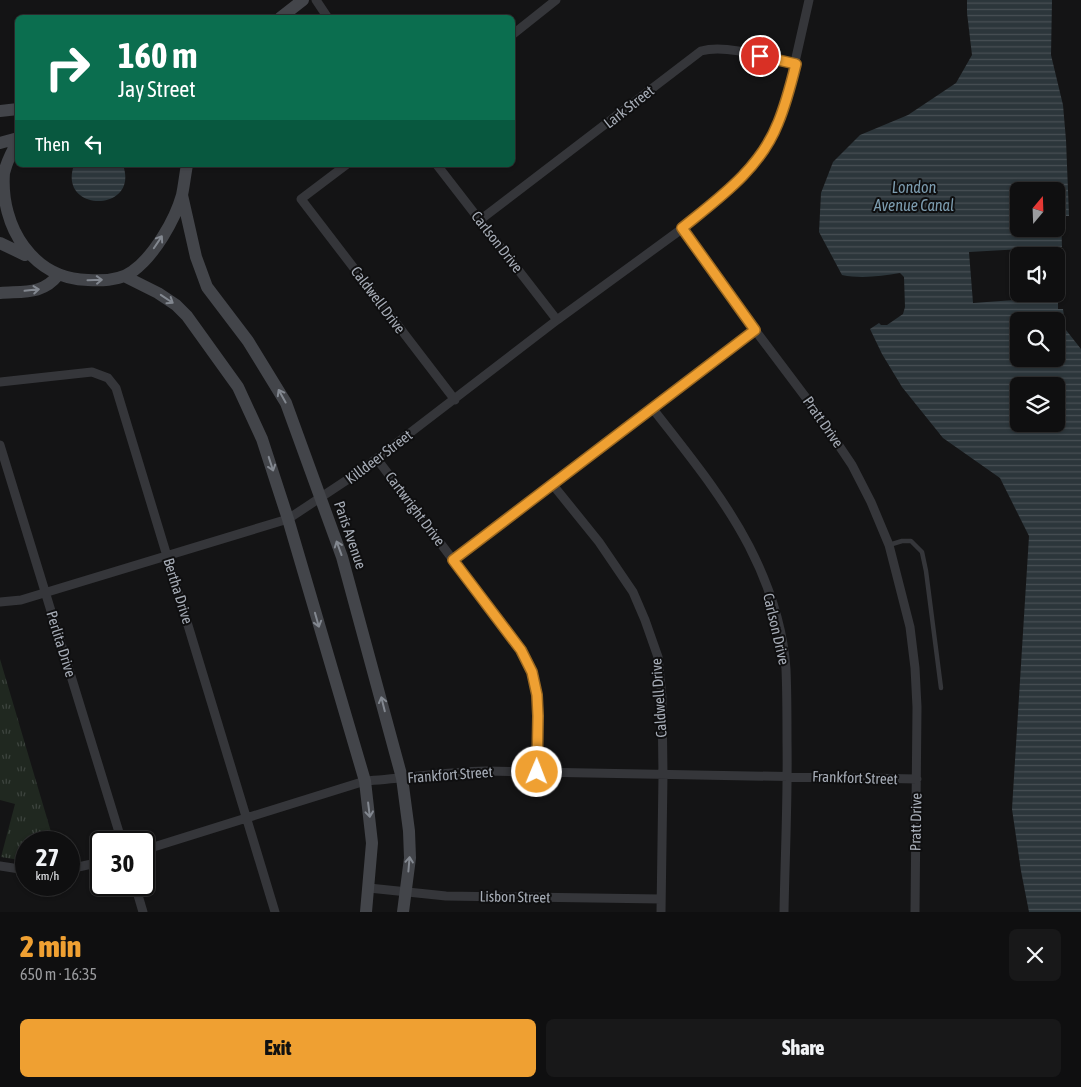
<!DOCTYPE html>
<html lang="en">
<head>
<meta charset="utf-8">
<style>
	:root { --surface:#0f0f10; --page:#181819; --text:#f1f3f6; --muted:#9b9c9f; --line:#2f2f30; --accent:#efa032 }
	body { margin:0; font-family:"Asap Condensed",sans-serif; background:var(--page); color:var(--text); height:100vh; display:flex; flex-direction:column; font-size:19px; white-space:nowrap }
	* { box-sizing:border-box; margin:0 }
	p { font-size:16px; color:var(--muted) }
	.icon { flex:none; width:28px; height:28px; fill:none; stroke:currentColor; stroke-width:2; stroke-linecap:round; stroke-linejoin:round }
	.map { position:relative; height:912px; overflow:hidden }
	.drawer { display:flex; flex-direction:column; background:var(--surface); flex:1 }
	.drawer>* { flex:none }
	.hud { position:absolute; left:15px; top:15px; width:500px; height:152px; border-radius:8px; box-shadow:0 1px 4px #0004,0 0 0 1px var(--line); background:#0b6e4f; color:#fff; overflow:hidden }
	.needle { width:32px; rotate:19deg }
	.tools { position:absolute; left:1010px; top:182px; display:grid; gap:10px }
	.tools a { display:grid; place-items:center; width:55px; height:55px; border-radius:8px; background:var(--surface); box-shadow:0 1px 4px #0004,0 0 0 1px var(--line); font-size:25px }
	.speed { position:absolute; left:15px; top:831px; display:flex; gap:10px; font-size:25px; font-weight:700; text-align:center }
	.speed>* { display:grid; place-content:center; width:65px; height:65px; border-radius:50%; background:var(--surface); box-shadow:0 1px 4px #0004,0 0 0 1px var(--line); line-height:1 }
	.speed small { font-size:12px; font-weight:400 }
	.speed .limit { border:2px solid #111; border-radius:8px; background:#fff; color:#111 }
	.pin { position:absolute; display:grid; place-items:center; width:42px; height:42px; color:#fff; margin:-21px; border:2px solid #fff; border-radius:50%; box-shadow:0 1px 5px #0007 }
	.me { position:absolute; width:55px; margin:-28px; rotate:1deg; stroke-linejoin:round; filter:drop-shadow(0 0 4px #0008) }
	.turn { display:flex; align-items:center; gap:18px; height:105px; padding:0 20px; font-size:22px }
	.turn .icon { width:65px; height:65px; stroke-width:2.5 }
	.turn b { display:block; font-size:35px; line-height:42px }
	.then { display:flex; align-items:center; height:48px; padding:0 20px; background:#0003; gap:10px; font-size:19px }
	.round { display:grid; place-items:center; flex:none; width:52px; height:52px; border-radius:8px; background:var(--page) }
	.overview { display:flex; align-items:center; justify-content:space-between; height:85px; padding:0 20px }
	h1 { font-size:30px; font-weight:800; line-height:38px; color:var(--accent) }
	.cta { display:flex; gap:10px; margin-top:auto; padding:10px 20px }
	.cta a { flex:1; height:58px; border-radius:8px; background:var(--accent); color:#111; font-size:20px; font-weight:800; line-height:58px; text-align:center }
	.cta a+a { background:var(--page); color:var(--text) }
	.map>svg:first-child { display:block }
	.park { fill:url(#park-tufts) }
	.water { fill:url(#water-rules); fill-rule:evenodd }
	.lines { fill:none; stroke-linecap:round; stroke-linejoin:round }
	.lane { stroke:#35363a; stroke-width:4.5 }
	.street { stroke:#35363a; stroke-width:9 }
	.secondary { stroke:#43454a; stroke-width:12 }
	.oneway { stroke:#838890 }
	.route-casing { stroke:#9b6820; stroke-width:12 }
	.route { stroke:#efa032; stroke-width:9 }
	.labels { text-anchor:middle; stroke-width:4; stroke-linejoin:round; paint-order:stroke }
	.street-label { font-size:15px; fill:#a6acb6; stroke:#0f0f10 }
	.water-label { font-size:16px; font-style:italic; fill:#7d9db0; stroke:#0f0f10 }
</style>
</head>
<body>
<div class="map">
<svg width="1081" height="912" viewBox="0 0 1081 912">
	<defs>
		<pattern id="park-tufts" width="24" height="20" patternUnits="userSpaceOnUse" patternTransform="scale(1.25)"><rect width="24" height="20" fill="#202820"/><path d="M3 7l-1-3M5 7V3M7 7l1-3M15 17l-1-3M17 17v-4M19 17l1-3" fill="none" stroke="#3d443e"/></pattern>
		<pattern id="water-rules" width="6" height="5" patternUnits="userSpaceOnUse" patternTransform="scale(1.25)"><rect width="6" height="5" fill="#2c363b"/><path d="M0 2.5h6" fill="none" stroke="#485055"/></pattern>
	</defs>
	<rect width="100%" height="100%" fill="#141415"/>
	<path class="park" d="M0,659L54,842H26V861L1,857L15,804L0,800Z"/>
	<path class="water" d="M967,0H1052L1051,55L1063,105L1066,140L1069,216H1061L1062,247L969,252L973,303L1058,297V309H1063L1066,330L1081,349V912H1029L1021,871L1012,809L1029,536L1000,478L943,438L902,387L882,354L870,329L879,323L881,325H887L903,314L905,307L904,277L900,273C881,276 862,279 842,275L819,232L821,193L833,162L860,135L908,115L956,83L972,55L967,13ZM1019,191H1056V229H1019ZM1019,321H1056V359H1019ZM1019,386H1056V424H1019Z
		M74,165H123C140,213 57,213 74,165Z"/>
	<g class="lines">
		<path class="lane" d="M889,545L902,541H911L922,552L926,571L941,688"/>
		<path class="street" d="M316,0L328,18
			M512,35L556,0
			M346,165L301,199L455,400
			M437,165L557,320
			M480,220L701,51C727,44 769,58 796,64
			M683,228L755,330L813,407L852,465L871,502L889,545L910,627L915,668L917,707L915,912
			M0,382L92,372L108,378L116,388L275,912
			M653,409C687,453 723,496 749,546C768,583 783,627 786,669C787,693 787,717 787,741C788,798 785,855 784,912
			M0,445L122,842
			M377,459L521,650L532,672L537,695V772
			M553,485L599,542L633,592L645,620L658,657L662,697L663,775L661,912
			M453,560L755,330
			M0,602L21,600L288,519L359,472L557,320L683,228L732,187L755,162L768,144L778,124L788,93L809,0
			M144,850L365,781C406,778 446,772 486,771L917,779
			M0,866L26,870
			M69,869L101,862
			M135,885L143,912
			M369,888L446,896L661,899"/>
		<path class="secondary" d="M280,18L303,0
			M0,111L18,109
			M18,141C12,151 7,161 4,173C0,227 33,279 88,280C102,281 121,280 133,271C154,256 175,220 182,195C184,186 185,175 187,165
			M0,143L18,138
			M182,195L196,257L207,287L248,341L286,403L342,557L402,778L409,831L410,858L403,912
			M0,243L25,255
			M124,276L158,293L176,305L187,316L238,387L262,439L288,519L365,781L372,843L366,912
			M0,293C22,291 43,295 58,275"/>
	</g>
	<defs><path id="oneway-shaft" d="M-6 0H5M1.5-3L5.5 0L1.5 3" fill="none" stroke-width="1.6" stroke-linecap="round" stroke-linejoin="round" transform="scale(1.25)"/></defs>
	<g class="oneway">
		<use href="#oneway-shaft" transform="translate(158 242) rotate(-56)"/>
		<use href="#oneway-shaft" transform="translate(95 280) rotate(-2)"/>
		<use href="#oneway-shaft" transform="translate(32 290) rotate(-6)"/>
		<use href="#oneway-shaft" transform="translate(167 299) rotate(34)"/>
		<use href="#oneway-shaft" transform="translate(282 396) rotate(-119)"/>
		<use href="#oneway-shaft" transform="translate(271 464) rotate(72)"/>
		<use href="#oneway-shaft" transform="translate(339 548) rotate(-110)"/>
		<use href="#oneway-shaft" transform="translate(317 620) rotate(74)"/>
		<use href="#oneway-shaft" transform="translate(383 704) rotate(-104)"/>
		<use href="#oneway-shaft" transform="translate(369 810) rotate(83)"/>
		<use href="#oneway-shaft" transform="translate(409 864) rotate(-85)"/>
	</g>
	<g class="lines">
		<defs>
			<path id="route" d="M537,772L538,716L537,695L532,672L521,650L453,560L755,330L682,228C719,198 760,169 778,123C786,104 791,84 796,64L760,56"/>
		</defs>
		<use href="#route" class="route-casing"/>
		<use href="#route" class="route"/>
	</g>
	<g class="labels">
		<g class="street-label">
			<text transform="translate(629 107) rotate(-38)" y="5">Lark Street</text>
			<text transform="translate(497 242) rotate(52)" y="5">Carlson Drive</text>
			<text transform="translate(378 300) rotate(53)" y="5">Caldwell Drive</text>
			<text transform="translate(823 422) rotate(55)" y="5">Pratt Drive</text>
			<text transform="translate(379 457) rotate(-37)" y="5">Killdeer Street</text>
			<text transform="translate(415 509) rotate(53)" y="5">Cartwright Drive</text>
			<text transform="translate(350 535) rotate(71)" y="5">Paris Avenue</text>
			<text transform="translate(178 591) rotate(73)" y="5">Bertha Drive</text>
			<text transform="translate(776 629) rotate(77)" y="5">Carlson Drive</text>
			<text transform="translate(61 644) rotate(73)" y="5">Perlita Drive</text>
			<text transform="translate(659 698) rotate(-94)" y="5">Caldwell Drive</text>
			<text transform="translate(450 775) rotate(-4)" y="5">Frankfort Street</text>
			<text transform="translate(855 778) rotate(2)" y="5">Frankfort Street</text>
			<text transform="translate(916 822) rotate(-89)" y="5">Pratt Drive</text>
			<text transform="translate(515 897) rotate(1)" y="5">Lisbon Street</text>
		</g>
		<g class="water-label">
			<text x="914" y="193">London<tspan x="914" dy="18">Avenue Canal</tspan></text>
		</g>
	</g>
</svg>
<div class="tools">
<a><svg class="needle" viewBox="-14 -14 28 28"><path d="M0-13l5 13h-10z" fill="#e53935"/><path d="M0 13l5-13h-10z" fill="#9b9c9f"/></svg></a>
<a><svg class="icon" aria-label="sound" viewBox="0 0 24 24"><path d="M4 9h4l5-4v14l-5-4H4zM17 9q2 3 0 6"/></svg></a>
<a><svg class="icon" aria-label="search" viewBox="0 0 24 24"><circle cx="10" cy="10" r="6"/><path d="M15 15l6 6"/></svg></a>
<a><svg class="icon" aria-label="layers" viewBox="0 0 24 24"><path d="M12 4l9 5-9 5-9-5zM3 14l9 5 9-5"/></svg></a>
</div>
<div class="speed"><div>27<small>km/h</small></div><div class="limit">30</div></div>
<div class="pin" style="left:760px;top:56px;background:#d93025"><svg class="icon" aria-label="arrive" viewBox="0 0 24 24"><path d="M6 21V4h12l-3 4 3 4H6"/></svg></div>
<svg class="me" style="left:537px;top:772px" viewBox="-20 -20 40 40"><circle r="17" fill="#efa032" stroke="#fff" stroke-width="3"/><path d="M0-11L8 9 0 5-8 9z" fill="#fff"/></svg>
<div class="hud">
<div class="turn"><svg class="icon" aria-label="right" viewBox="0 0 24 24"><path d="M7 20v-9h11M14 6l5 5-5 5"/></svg><div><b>160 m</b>Jay Street</div></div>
<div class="then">Then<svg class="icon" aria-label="left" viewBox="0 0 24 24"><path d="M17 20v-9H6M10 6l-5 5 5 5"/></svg></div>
</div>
</div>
<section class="drawer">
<div class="overview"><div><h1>2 min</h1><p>650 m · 16:35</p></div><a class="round"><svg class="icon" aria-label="close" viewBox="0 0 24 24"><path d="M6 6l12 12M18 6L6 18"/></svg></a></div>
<div class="cta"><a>Exit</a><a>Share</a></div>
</section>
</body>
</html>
